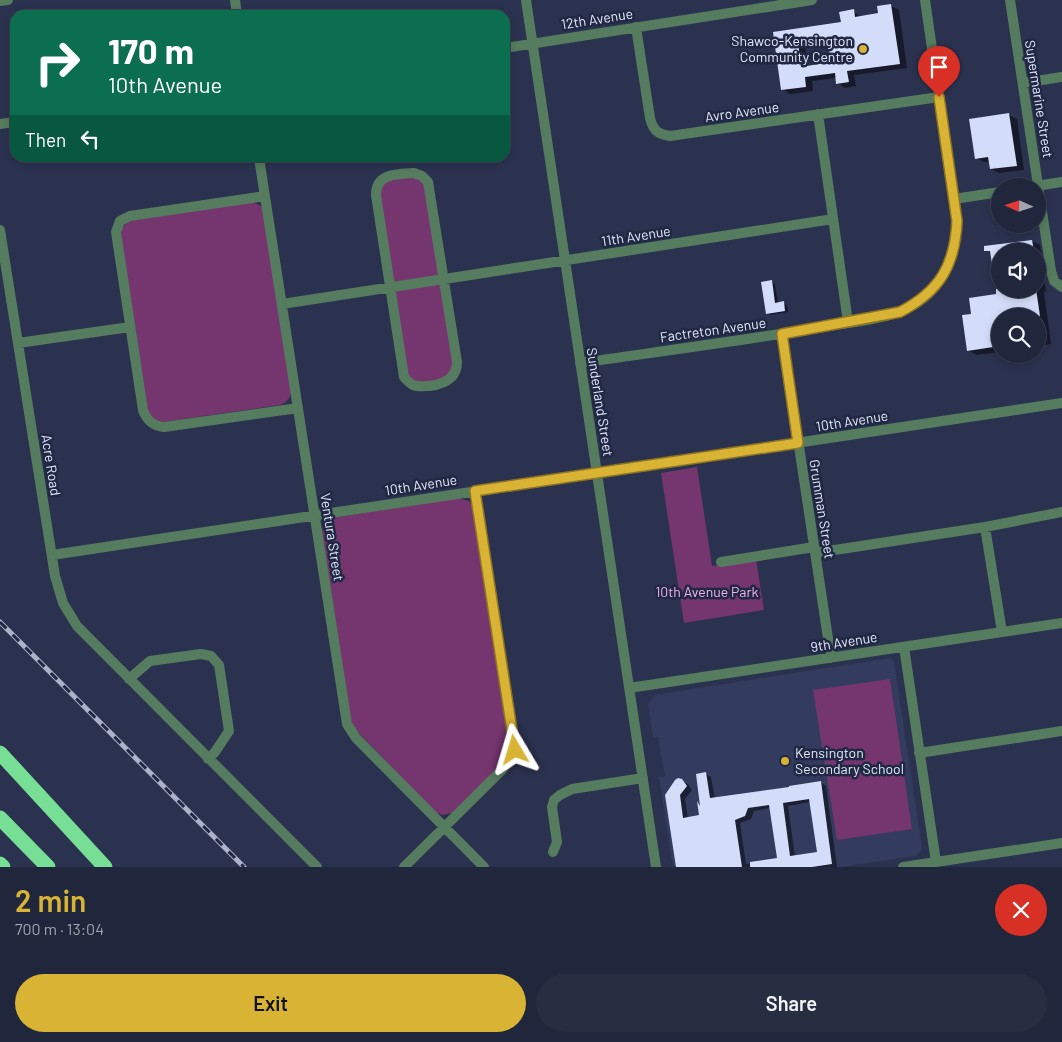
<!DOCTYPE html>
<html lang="en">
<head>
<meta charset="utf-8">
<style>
	:root { --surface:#20263b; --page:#282e42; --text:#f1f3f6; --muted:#a2a5af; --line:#3d4355; --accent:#d9b334 }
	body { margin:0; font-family:Barlow,sans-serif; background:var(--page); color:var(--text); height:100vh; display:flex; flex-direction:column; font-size:19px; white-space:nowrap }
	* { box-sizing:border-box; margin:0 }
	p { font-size:16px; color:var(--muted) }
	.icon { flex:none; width:28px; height:28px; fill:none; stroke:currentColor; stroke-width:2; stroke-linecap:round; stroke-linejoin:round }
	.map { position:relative; height:867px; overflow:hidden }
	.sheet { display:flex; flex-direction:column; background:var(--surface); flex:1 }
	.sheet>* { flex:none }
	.banner { position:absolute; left:10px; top:10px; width:500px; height:152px; border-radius:15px; box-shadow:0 2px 8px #0003,0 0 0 1px var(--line); background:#0b6e4f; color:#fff; overflow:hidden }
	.needle { width:32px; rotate:273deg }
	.fabs { position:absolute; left:991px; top:178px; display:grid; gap:10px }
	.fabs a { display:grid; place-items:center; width:55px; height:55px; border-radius:50%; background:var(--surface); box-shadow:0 2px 8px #0003,0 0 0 1px var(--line); font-size:25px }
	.pin { position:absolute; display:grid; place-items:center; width:42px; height:42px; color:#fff; margin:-51px -21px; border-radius:50% 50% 50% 0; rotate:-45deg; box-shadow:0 0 5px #0007 }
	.pin .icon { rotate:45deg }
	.me { position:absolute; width:55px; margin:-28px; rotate:353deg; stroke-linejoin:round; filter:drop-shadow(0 0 4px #0008) }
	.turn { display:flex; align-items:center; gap:18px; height:105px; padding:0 15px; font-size:22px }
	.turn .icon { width:65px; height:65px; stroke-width:2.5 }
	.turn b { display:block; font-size:35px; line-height:42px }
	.then { display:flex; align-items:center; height:48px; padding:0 15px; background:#0003; gap:10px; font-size:19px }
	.round { display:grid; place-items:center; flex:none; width:52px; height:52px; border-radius:26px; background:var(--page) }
	.summary { display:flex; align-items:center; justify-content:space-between; height:85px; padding:0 15px }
	h1 { font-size:30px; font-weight:600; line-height:38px; color:var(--accent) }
	.action { display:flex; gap:10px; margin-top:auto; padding:10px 15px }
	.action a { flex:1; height:58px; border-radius:30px; background:var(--accent); color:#111; font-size:20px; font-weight:600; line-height:58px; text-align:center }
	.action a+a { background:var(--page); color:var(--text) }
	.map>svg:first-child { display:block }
	.built { fill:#333c5f }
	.green { fill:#75356f }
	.shadow { fill:#0007; fill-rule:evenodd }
	.building { fill:#d3dcf9; fill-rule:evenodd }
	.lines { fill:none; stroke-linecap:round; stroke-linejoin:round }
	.minor { stroke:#557c5e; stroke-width:10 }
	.motorway { stroke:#77df95; stroke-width:15 }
	.rail-casing { stroke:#acb2c8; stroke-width:5 }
	.rail { stroke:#212844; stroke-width:3; stroke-dasharray:9; stroke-linecap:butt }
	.route-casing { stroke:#8d7422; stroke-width:12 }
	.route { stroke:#d9b334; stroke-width:9 }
	.poi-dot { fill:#d9b334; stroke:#212844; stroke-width:2 }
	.labels { text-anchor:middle; stroke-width:5; stroke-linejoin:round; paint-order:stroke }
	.street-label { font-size:14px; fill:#e2e8fa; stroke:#212844 }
	.poi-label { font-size:14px; fill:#e2e8fa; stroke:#212844; text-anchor:end }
	.park-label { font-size:14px; fill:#f4b3eb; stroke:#212844 }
</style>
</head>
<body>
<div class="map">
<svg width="1062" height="867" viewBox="0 0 1062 867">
	<rect width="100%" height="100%" fill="#2b324f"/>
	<path class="built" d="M890,658L894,662L922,848L916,856L840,867H673L659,777L665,776L658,737H653L648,705L655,695Z"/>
	<path class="green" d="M422,176L443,279L454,376L423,386L404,377L376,195L381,180Z
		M253,202L263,207L292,391C290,398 287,402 280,405L163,422L153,419L148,411L121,235L122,228L129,221Z
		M697,467L712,566L756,559L764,610L684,623L661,473Z
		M459,498L469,501L474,510L510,749L509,756L505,762L452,813L443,815L435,812L352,726L322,531L324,522L332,518Z
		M890,679L912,829L837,840L813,690Z"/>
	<path class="shadow" d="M891,6L899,10L907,68L854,75L856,86L845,88L837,83L836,78L812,81L813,91L790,94L782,89L774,33L842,23L853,11L861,17L879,14ZM829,42L832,63L808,67L805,46Z
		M1009,115L1017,119L1024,170L999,173L991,169L990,162H984L976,158Z
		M1032,241L1040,245L1046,292H1044L1051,344L1038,346V316H1000V352L976,355L968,350L972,315L998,295L991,247ZM1000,251H1038V289H1000Z
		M772,282L775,284L778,303H784L787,305L788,312L770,315L767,313Z
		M706,774L711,777L715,799L820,782L826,786L837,867H677V780L688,784L692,790L685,799L688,818L700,816L698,804L701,805ZM810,802L818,853L795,857L788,806ZM770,808L778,859L746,864L740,823L751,819L754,811Z"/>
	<path class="building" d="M891,4L900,64L847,71L849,82L836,84L835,73L805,77L806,87L781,90L773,32L841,22L839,12L854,9L855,17L878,13L877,6ZM827,38L831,62L801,67L798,42Z
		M1009,113L1017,166L990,169L988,157L975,159L969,119Z
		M1032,240L1034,251H1000V285H995L990,251H984V246Z
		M772,280L775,303L784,301L785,311L766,314L761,282Z
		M996,289H1036L1040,316H1000V346L967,351L962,315L971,314L969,298L996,294Z
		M706,772L710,798L789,787V786L821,781L832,864L812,867H750V862L777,858L769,805L748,808L745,816L735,820L742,867H676L665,795L675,780L678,778L682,779L687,786L680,795L683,818L699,815L697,801L700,806L696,774ZM809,799L817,852L790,856L783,803Z"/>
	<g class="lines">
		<path class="minor" d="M235,0L237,15
			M526,0L656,867
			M1010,0L1051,271L1054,281L1062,287
			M0,1L8,0
			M636,27L650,118C653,130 657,134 670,136L939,97
			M505,48L812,0
			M1023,83L1062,77
			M818,114L848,322
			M0,124L15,122
			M259,158L347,724L356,738L484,867
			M414,173L422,176L428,182L457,362C457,378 444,384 430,386C425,386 418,387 413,385C410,384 407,380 404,377L376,195C376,173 397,174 414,173Z
			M1036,186L1062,182
			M265,196L130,216L120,221L116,232L143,410C147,421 153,426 164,427L298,408
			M954,199L1000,192
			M0,230L55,576L63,603L77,626L317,867
			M282,304L833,219
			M782,334L831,658
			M18,343L130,327
			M580,363C663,351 747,340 829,326C858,321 892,319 917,303C946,284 956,254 957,221L925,0
			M985,527L1002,632
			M815,553L985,527L1062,512
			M52,555L1062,403
			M721,562L814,547
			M904,647L936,862
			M129,679L150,661L201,654L211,656L219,665L229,731L215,752L208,759
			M629,688L1062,623
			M919,753L1062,731
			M553,852L557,842L552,807L554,800L560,795L572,789L643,778
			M404,867L502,770L513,756L515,750L475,491
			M903,867L1062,843"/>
		<path class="motorway" d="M0,753L105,867
			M0,818L48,867
			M0,864L3,867"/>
		<defs>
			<path id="rail" d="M0,622L244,867"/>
		</defs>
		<use href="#rail" class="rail-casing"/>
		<use href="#rail" class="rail"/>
	</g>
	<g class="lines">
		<defs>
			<path id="route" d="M515,750L475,491L798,443L782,334L900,312C940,291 955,265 957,221L939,97"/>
		</defs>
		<use href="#route" class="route-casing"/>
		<use href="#route" class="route"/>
	</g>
	<g class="poi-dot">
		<circle cx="863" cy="49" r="5"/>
		<circle cx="785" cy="761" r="5"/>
	</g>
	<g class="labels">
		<g class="street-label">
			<text transform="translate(597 19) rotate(-9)" y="5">12th Avenue</text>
			<text transform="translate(1039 99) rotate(81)" y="5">Supermarine Street</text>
			<text transform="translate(742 112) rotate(-8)" y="5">Avro Avenue</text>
			<text transform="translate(636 236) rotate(-9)" y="5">11th Avenue</text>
			<text transform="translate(713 330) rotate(-8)" y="5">Factreton Avenue</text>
			<text transform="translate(600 402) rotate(81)" y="5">Sunderland Street</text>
			<text transform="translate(852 421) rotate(-9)" y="5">10th Avenue</text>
			<text transform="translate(51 465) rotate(81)" y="5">Acre Road</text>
			<text transform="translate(421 485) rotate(-9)" y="5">10th Avenue</text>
			<text transform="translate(822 509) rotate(81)" y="5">Grumman Street</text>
			<text transform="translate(332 537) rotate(81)" y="5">Ventura Street</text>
			<text transform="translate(844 642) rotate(-9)" y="5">9th Avenue</text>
		</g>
		<g class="poi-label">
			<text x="853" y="46">Shawco-Kensington<tspan x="853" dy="16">Community Centre</tspan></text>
			<text x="795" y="758" text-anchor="start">Kensington<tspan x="795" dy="16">Secondary School</tspan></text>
		</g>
		<g class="park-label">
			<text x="707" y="597">10th Avenue Park</text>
		</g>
	</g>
</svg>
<div class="fabs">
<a><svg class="needle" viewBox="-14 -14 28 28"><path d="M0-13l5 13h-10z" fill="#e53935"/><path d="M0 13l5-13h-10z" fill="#a2a5af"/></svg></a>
<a><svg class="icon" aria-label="sound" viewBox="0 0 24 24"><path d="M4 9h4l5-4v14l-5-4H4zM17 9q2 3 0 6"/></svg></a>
<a><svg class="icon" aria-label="search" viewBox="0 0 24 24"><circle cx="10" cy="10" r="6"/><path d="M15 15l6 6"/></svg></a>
</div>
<div class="pin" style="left:939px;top:97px;background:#d93025"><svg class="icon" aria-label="arrive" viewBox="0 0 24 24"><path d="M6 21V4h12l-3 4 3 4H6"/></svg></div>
<svg class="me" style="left:515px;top:750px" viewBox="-20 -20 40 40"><path d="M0-17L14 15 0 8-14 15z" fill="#d9b334" stroke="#fff" stroke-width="4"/></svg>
<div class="banner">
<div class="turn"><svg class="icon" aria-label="right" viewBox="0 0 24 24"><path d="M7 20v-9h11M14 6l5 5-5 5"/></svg><div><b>170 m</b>10th Avenue</div></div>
<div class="then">Then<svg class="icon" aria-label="left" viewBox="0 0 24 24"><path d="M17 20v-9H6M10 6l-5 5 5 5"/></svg></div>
</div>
</div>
<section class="sheet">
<div class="summary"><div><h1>2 min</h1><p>700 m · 13:04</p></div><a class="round" style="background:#d93025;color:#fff"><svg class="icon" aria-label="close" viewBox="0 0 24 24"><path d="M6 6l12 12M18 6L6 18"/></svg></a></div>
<div class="action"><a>Exit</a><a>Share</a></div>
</section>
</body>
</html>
